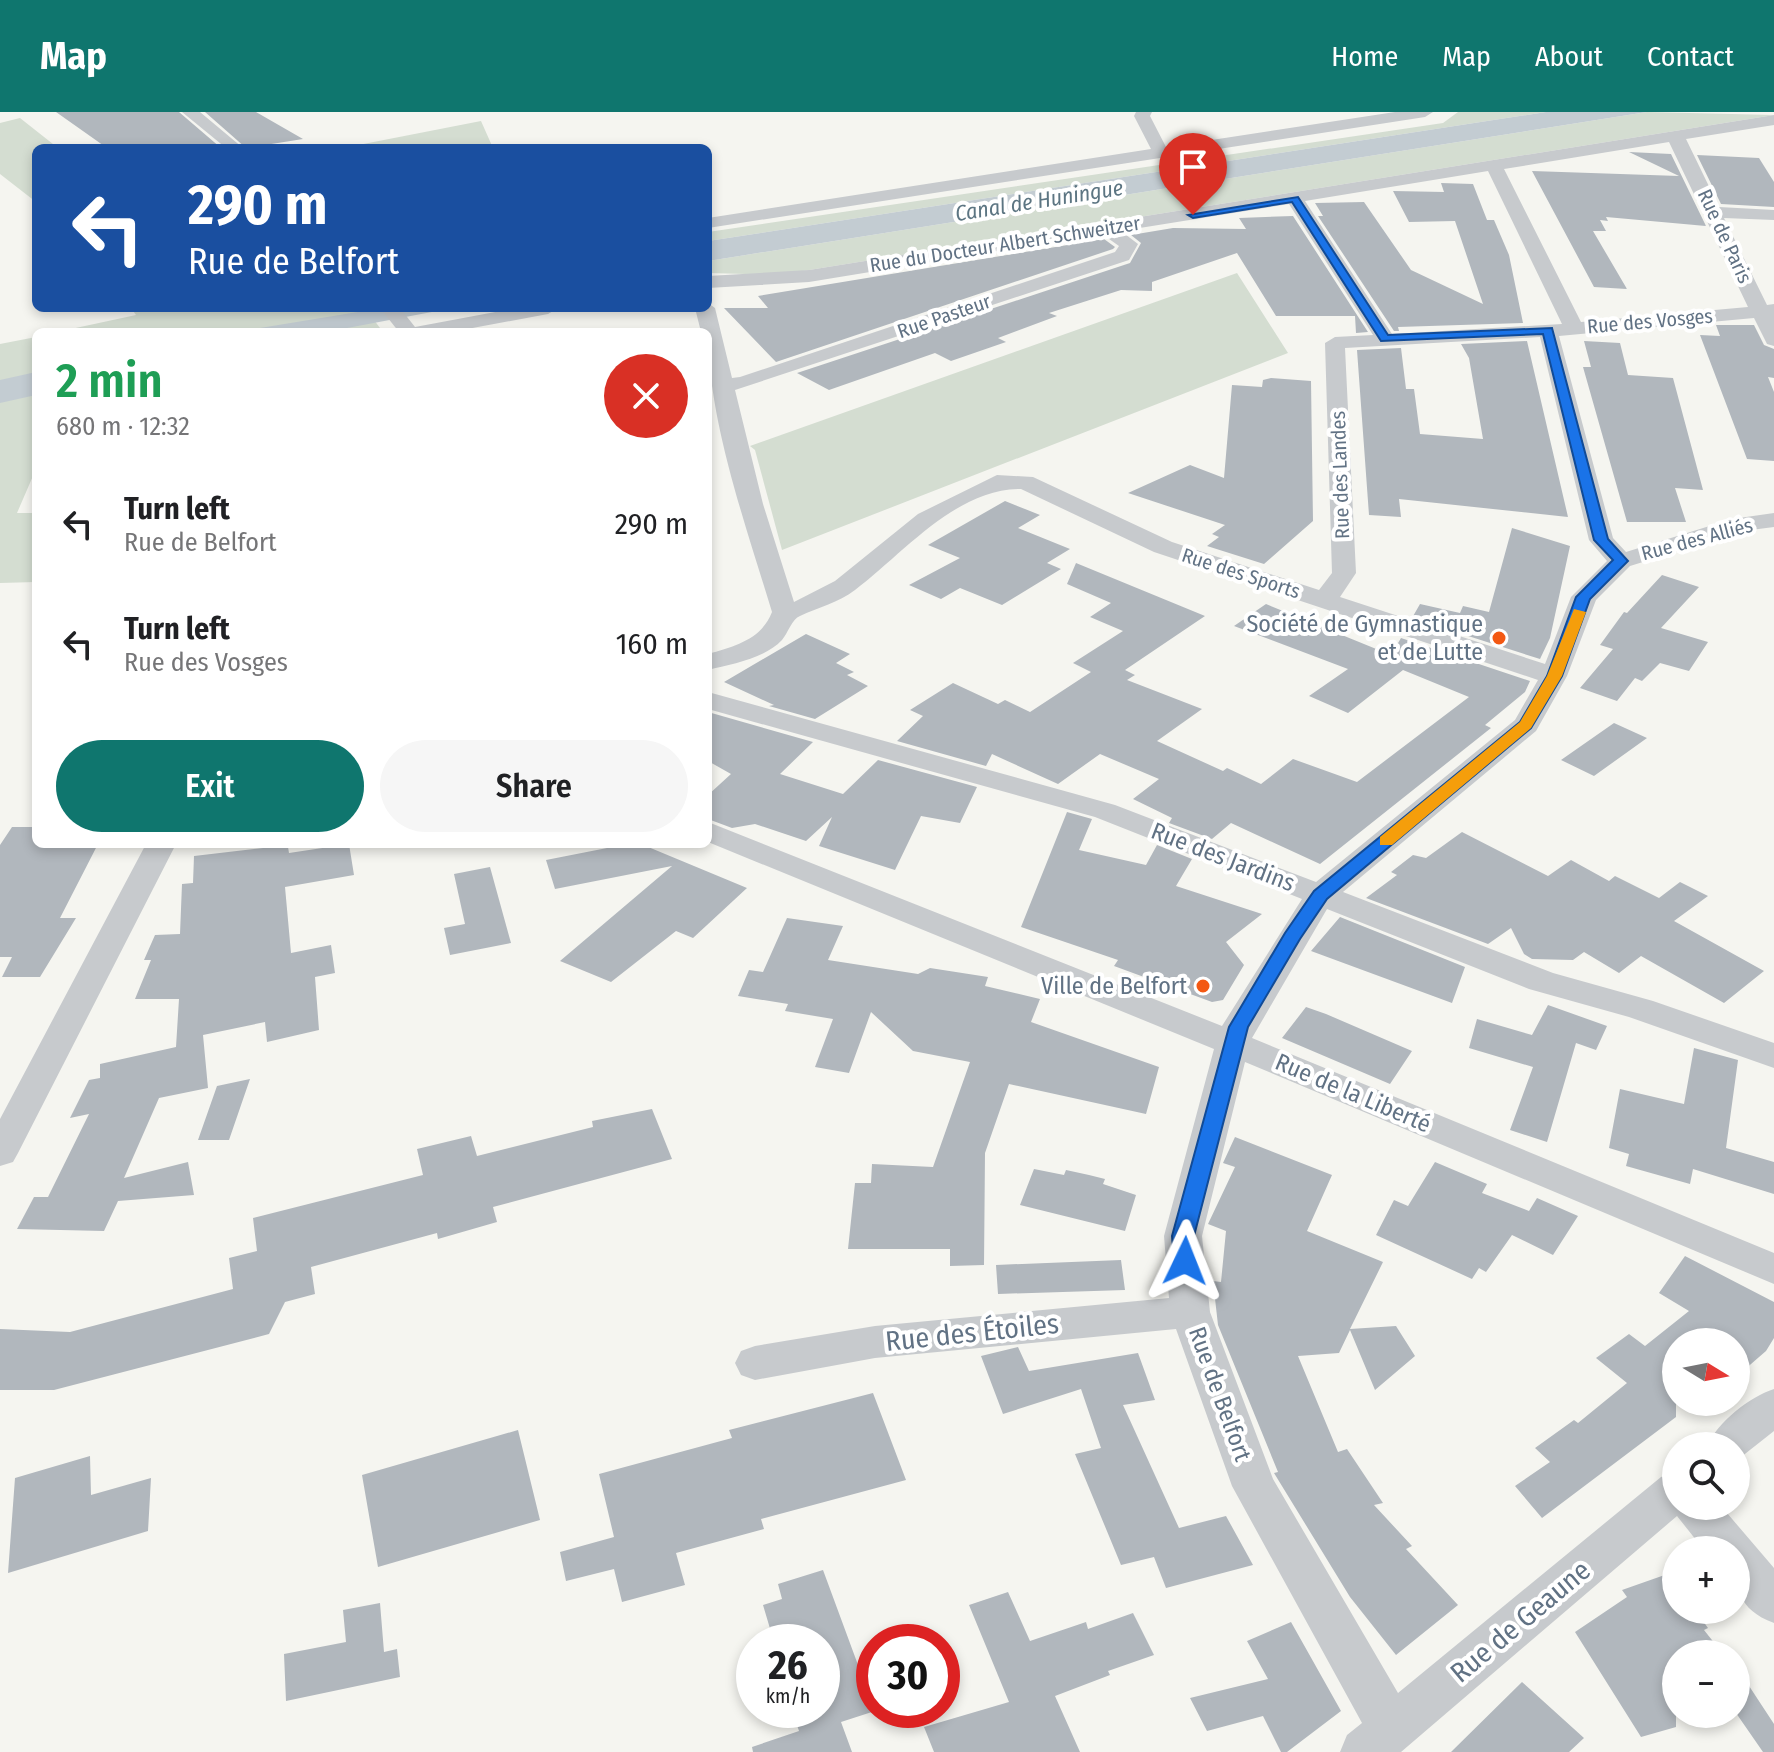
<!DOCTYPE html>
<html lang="en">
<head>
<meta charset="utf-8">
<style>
	:root { --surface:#fff; --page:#f6f6f6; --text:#202124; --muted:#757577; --accent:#0f766e }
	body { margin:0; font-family:"Fira Sans Condensed",sans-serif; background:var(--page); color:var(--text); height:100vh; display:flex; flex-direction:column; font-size:30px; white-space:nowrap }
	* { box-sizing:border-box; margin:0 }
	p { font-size:26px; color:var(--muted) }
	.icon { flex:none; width:44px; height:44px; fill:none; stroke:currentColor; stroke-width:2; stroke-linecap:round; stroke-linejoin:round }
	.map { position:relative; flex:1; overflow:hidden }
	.panel { position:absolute; left:32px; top:216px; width:680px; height:520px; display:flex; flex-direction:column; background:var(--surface); border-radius:12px; box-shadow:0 4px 12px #0003 }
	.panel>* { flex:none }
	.top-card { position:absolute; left:32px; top:32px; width:680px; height:168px; border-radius:12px; box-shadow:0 4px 12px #0003; background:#1a4fa0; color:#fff; overflow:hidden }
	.needle { width:52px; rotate:100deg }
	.buttons { position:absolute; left:1662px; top:1216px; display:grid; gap:16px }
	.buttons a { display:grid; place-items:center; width:88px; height:88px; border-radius:50%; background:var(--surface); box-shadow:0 4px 12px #0003; font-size:40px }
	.speed { position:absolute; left:736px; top:1512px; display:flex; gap:16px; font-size:40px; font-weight:700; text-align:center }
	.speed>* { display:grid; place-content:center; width:104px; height:104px; border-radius:50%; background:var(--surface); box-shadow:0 4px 12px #0003; line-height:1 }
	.speed small { font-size:20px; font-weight:400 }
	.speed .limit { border:12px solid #d22; background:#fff; color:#111 }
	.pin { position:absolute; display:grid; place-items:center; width:68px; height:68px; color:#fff; margin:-82px -34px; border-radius:50% 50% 50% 0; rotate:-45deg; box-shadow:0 0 8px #0007 }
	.pin .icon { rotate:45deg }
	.me { position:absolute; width:88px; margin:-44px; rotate:2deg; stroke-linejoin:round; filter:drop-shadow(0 0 6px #0008) }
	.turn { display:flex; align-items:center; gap:28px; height:168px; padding:0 24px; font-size:36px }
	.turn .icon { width:104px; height:104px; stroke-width:2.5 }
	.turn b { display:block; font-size:56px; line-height:68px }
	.round { display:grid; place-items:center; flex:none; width:84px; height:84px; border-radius:42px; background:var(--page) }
	.headline { display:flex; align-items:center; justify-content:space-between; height:136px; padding:0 24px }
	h1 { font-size:48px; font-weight:600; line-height:60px; color:#1e9e55 }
	.action { display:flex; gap:16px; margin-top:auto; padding:16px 24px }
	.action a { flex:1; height:92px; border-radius:48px; background:var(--accent); color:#fff; font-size:32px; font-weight:600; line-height:92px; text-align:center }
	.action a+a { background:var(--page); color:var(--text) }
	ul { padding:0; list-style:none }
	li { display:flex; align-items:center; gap:24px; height:120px; padding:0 24px }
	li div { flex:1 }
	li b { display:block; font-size:30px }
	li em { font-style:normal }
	header { display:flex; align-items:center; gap:48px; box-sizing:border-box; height:112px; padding:0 40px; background:var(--accent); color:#fff }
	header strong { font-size:38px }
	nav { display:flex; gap:44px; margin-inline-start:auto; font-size:28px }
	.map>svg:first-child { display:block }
	.green { fill:#d4ddd1 }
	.water { fill:#c3ccd2 }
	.building { fill:#b1b7bd }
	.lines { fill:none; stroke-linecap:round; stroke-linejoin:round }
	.minor { fill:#c7cacd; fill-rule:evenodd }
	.route { fill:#1a73e8; stroke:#114b97; stroke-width:2 }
	.slow { fill:#f59e0b }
	.poi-dot { fill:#f35812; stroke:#fff; stroke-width:3 }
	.labels { text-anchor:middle; stroke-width:8; stroke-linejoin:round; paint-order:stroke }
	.far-street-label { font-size:20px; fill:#617284; stroke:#fff }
	.far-water-label { font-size:22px; font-style:italic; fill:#5c7582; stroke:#fff }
	.poi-label { font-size:24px; fill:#617284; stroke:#fff; text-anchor:end }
	.street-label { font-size:24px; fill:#617284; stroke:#fff }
	.near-street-label { font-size:28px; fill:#617284; stroke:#fff }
</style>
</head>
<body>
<header>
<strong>Map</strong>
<nav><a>Home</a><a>Map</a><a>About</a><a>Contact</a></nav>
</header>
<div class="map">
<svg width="1774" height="1640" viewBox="0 0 1774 1640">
	<rect width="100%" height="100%" fill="#f5f5f0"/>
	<path class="green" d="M1458,0H1546L708,129V120L1443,11Z
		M1647,0L1774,3L778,163L708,161V149Z
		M20,6L58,36H36V90L0,62V11Z
		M481,9L493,36L348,35Z
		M1237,161L1288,241L782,438L755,338L750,334Z
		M131,196H365L383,220H57L136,203Z
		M36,225V357L17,401H36V470L0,471V232Z"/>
	<path class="water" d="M1546,0H1647L708,149V129Z
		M382,196H453L326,220H235Z
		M36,260V283L0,291V268Z"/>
	<path class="building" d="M56,0H179L221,36H107Z
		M205,0H256L303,27L246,36Z
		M1629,40L1671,42L1706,114L1606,105L1608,109L1600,108L1606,119H1593L1627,177L1594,175L1532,59L1679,64Z
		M1697,43L1759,46L1774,70V95L1721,92Z
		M1441,71L1473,72L1487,108H1494L1509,143L1523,211L1398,215L1399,219H1394L1318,104H1323L1315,91L1364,90L1411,158L1483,192L1455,109L1409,110L1393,79L1444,80Z
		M1293,104L1368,220L1356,221L1355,204H1276L1237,141L1152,170V179L1121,178L1049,201L1057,204L998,226L1006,230L951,249L935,241L829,278L797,261L1130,151L1141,131L1131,123L1173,116L1246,117L1239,106Z
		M1104,127L1115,135L1113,137L776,250L724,196H768L758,184Z
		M1716,213H1754L1764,233L1774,237V266L1768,265L1774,280V349L1747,347L1700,223L1720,224Z
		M1527,229L1568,405L1399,387L1401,405L1369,403L1357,238L1401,236L1406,277H1414L1420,322L1483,327L1469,246L1461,232Z
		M1584,229L1620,231L1628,263L1673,266L1703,378L1675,376L1686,410H1627L1583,255H1591Z
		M1271,266L1311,269L1313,409L1264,452L1207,434L1219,425L1212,422L1225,413L1128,381L1190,353L1224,366L1232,273L1262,275L1263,268Z
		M1005,389L1040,403L1018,416L1070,437L1047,451L1061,457L1002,493L960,476L941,487L909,473L960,446L928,433Z
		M1512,416L1570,434L1550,526L1540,547L1412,506L1420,492L1460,501L1463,494L1489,500Z
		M1076,451L1205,504L1125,558L1135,563L1127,568L1202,597L1157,629L1223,659L1227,656L1261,672L1293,647L1357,670L1469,585L1403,558L1348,601L1309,584L1348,557L1234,514L1266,492L1391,543L1401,526L1530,569L1525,580L1485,613L1491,616L1320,752L1231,711L1212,727L1169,711L1172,706L1133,687L1159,667L1100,642L1058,672L992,642L986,654L897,629L923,604L910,598L953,571L998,592L1005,588L1030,600L1091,560L1073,551L1123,519L1090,505L1111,491L1067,472Z
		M1662,463L1699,475L1661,516L1708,530L1689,559L1660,551L1642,569L1635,566L1617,589L1580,576L1613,537L1600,533L1624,500L1627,501Z
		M806,522L850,542L836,551L854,560L847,563L868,574L815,607L769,594L774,593L724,570Z
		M708,600L813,630L780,662L843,682L878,648L977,675L960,711L921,704L895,758L819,734L832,705L806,729L755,712L732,716L708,707V683L731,662L708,649Z
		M1614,611L1647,626L1594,664L1561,648Z
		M1067,700L1092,707L1079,738L1146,753L1157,733L1192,747L1176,774L1262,802L1226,830L1244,853L1223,888L1212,890L1114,854L1118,848L1021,815Z
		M12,715H36V732H98L60,806H76L40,865H2L12,845H0V733Z
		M1462,720L1548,764L1571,748L1609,769L1615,764L1659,786L1680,770L1708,784L1674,809L1764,859L1724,891L1641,844L1619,861L1584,840L1573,848L1532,847L1524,842L1511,816L1488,832L1366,786L1397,763L1391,760L1413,743L1426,746Z
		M349,732L354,763L285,775L291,841L331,833L335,861L315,865L319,918L267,930L265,910L203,923L208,976L159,986L124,1066L188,1050L194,1083L118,1089L104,1119L17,1117L34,1085H48L89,1002L70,1006L89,968L100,966V952L176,935L179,887H135L151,848H144L155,823L180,822L182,772L193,771L194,744L272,735H288L289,741Z
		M605,732H641L747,776L693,826L676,819L611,870L560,849L672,754L555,777L546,748L607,736Z
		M490,755L511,831L450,843L444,816L465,812L454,762Z
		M1340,805L1465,855L1452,891L1311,839Z
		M787,806L843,814L828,848L918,862L930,856L988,865L985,874L1040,887L1031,910L1159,955L1146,1002L1009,972L985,1041L984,1153L950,1154V1137H848L855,1071H871L872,1052L933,1055L970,950L913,939L871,900L849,961L815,955L833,907L785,899L788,892L738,884L749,858L763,860Z
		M1548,893L1607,914L1596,938L1576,931L1547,1030L1510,1018L1533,955L1469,936L1477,907L1532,923Z
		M1306,895L1326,902L1412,939L1390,972L1282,926Z
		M1694,936L1738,948L1726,1036L1774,1050V1082L1693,1057L1690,1072L1626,1054L1629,1042L1609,1036L1620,977L1684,992Z
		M250,967L229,1028H198L217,974Z
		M652,997L672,1047L493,1095L497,1110L438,1127L437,1121L311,1155L315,1182L285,1190L269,1222L54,1278H0V1217L70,1220L233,1177L229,1146L257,1139L253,1106L423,1063L417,1037L471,1024L477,1044L593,1015L592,1009Z
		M1235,1025L1332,1063L1307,1119L1383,1150L1350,1217L1396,1214L1415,1244L1375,1278L1350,1218L1339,1241L1298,1244L1338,1340L1347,1337L1383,1391L1374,1393L1412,1434L1406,1437L1458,1493L1396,1543L1350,1485L1274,1361L1278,1360L1218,1213L1213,1169L1221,1170L1226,1119L1208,1112L1235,1055L1223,1051Z
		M1435,1050L1487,1072L1482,1081L1529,1099L1537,1086L1578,1104L1553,1143L1512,1123L1486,1160L1479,1156L1472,1167L1376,1123L1394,1088L1408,1094Z
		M1034,1057L1064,1063L1066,1058L1089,1063L1105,1067L1103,1072L1136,1083L1125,1119L1020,1093Z
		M1685,1144L1774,1190V1226L1766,1239L1736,1265V1230H1676V1305L1542,1406L1515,1374L1550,1350L1535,1336L1574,1308L1578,1311L1627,1271L1596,1246L1629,1222L1645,1234L1689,1199L1659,1181Z
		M1121,1148L1125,1178L998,1182L996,1153Z
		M1018,1235L1029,1259L1138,1241L1155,1288L1123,1293L1179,1416L1226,1404L1253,1453L1166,1476L1154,1445L1121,1453L1075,1342L1101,1336L1081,1277L1003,1302L981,1244Z
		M873,1281L906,1368L761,1407L764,1417L676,1441L685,1473L622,1490L614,1457L566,1469L560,1440L614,1425L599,1362L732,1326L729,1318Z
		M518,1318L540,1408L378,1455L362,1363Z
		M90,1344L91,1383L151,1366L148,1419L8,1461L15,1366Z
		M823,1458L875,1599L841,1610L852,1640H753L752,1635L799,1619L792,1598H822V1530H774L763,1493L782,1487L778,1472Z
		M1676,1459V1498H1695L1708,1516L1704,1518L1723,1542H1676V1615L1641,1625L1575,1520L1627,1485L1622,1478Z
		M1008,1480L1030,1529L1086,1510L1088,1517L1133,1501L1154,1543L1108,1559L1110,1563L1055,1584L1080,1640H934L924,1615L1009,1590L969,1493Z
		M380,1491L384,1540L397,1537L400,1565L286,1589L284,1542L346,1530L343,1498Z
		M1291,1510L1341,1599L1287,1640H1281L1263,1604L1207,1619L1190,1586L1268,1567L1247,1529Z
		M1736,1554L1774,1612V1640H1763L1736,1601Z
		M1522,1570L1584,1626L1569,1640H1451Z"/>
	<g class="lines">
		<path class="minor" d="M182,0H200L243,36H226Z
			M1136,0H1152L1150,4L1166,35L1395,0H1433L1425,5L708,116V106L1151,37L1134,4Z
			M1774,3V13L1686,27L1719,95L1774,98V108L1724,106L1767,193L1774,192V234L1767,232L1754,206L1559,224L1613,426L1626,440L1732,407L1774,401V415L1743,419L1630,454L1596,488L1567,564L1536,619L1343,780L1553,861L1653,889L1774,931V956L1629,905L1529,877L1327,797L1252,926L1774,1141V1172L1245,950L1202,1124L1210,1200L1273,1367L1398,1581L1661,1365L1676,1359V1394H1721L1774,1456V1511C1735,1496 1736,1474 1736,1438H1704L1677,1404L1401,1640H1340L1347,1623L1362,1611L1232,1374L1176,1217L875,1246L755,1268L741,1263L735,1251L741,1239L755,1234L875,1214L1169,1186L1164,1124L1214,937L708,730V710L1222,914L1302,787L1095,705L708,597V580L1115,693L1316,770L1515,608L1538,568L1154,440L1021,377C955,377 904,441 855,478C838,491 819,495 800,504C792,507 788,521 782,528C764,547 732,552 708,558V542C735,534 761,528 772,500C746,414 708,308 708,220H701L695,196H708V191L715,196L732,266L740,265L1115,140L1119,134L1102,122L809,170L708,176V164L809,158ZM1669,30L1748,195L1581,210L1504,57ZM1488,59L1562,212L1392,222L1305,89ZM1289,92L1373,223L1335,225L1325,231L1332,461L1319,478L1172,430L1033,365L997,363L918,402L835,469L794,490L763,392L735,278L1129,148L1138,132L1121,119ZM1540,225L1589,428L1607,449L1571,485L1545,552L1340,485L1356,461L1345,236Z
			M380,196H400L415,215L516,196H558L548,202L451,220H399Z
			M146,732H176L18,1041L13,1050L0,1054V1007Z
			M1774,1277V1319L1736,1349V1334H1707C1718,1310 1749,1285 1774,1277Z"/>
	</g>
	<path class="route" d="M1298,85L1388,223L1552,216L1608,427L1628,449L1590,487L1562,564L1531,616L1327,787L1300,827L1248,915L1194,1124L1196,1149L1185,1158L1174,1149L1172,1124L1229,915L1285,821L1314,779L1520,610L1547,564L1576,485L1613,448L1594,428L1543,222L1381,229L1292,90L1193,106L1188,103Z"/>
	<path class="slow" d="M1574,497L1586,500L1562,564L1531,616L1392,733H1380V725L1520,610L1547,564Z"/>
	<g class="poi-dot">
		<circle cx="1499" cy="526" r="8"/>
		<circle cx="1203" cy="874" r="8"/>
	</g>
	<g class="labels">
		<g class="far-street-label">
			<text transform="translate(1725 124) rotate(65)" y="7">Rue de Paris</text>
			<text transform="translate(1005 132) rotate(-9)" y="7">Rue du Docteur Albert Schweitzer</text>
			<text transform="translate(944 204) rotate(-19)" y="7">Rue Pasteur</text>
			<text transform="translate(1650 209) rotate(-5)" y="7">Rue des Vosges</text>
			<text transform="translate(1340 363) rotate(-92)" y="7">Rue des Landes</text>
			<text transform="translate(1697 427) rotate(-15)" y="7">Rue des Alliés</text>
			<text transform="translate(1241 461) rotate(18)" y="7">Rue des Sports</text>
		</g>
		<g class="far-water-label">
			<text transform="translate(1039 88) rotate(-9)" y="8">Canal de Huningue</text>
		</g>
		<g class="poi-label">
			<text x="1483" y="520">Société de Gymnastique<tspan x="1483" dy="28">et de Lutte</tspan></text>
			<text x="1187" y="882">Ville de Belfort</text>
		</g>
		<g class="street-label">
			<text transform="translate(1223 745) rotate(21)" y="8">Rue des Jardins</text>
			<text transform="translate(1353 981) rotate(23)" y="8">Rue de la Liberté</text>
			<text transform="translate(1220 1282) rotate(70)" y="8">Rue de Belfort</text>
		</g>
		<g class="near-street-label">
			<text transform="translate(972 1220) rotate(-6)" y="10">Rue des Étoiles</text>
			<text transform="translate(1520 1509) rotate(-40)" y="10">Rue de Geaune</text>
		</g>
	</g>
</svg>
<div class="buttons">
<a><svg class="needle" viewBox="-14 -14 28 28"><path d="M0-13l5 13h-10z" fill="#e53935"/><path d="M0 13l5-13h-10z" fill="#757577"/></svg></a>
<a><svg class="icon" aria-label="search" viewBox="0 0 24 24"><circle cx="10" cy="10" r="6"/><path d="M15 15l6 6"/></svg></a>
<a>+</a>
<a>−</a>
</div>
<div class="speed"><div>26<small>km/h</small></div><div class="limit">30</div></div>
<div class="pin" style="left:1193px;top:103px;background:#d93025"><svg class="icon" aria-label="arrive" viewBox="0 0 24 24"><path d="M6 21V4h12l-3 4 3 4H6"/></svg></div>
<svg class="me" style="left:1185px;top:1149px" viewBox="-20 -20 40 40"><path d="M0-17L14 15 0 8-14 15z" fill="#1a73e8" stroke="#fff" stroke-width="4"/></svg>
<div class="top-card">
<div class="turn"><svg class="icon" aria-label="left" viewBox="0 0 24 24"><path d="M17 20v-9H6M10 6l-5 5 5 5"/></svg><div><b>290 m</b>Rue de Belfort</div></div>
</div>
<section class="panel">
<div class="headline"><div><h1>2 min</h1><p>680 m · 12:32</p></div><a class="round" style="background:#d93025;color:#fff"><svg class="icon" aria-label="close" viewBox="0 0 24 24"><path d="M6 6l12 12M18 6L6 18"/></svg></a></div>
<ul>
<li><svg class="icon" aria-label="left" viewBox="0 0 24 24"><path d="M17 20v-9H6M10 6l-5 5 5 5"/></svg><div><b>Turn left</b><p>Rue de Belfort</p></div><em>290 m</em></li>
<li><svg class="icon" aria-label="left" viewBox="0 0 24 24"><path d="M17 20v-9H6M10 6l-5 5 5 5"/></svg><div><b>Turn left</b><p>Rue des Vosges</p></div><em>160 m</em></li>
</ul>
<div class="action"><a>Exit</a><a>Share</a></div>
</section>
</div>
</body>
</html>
